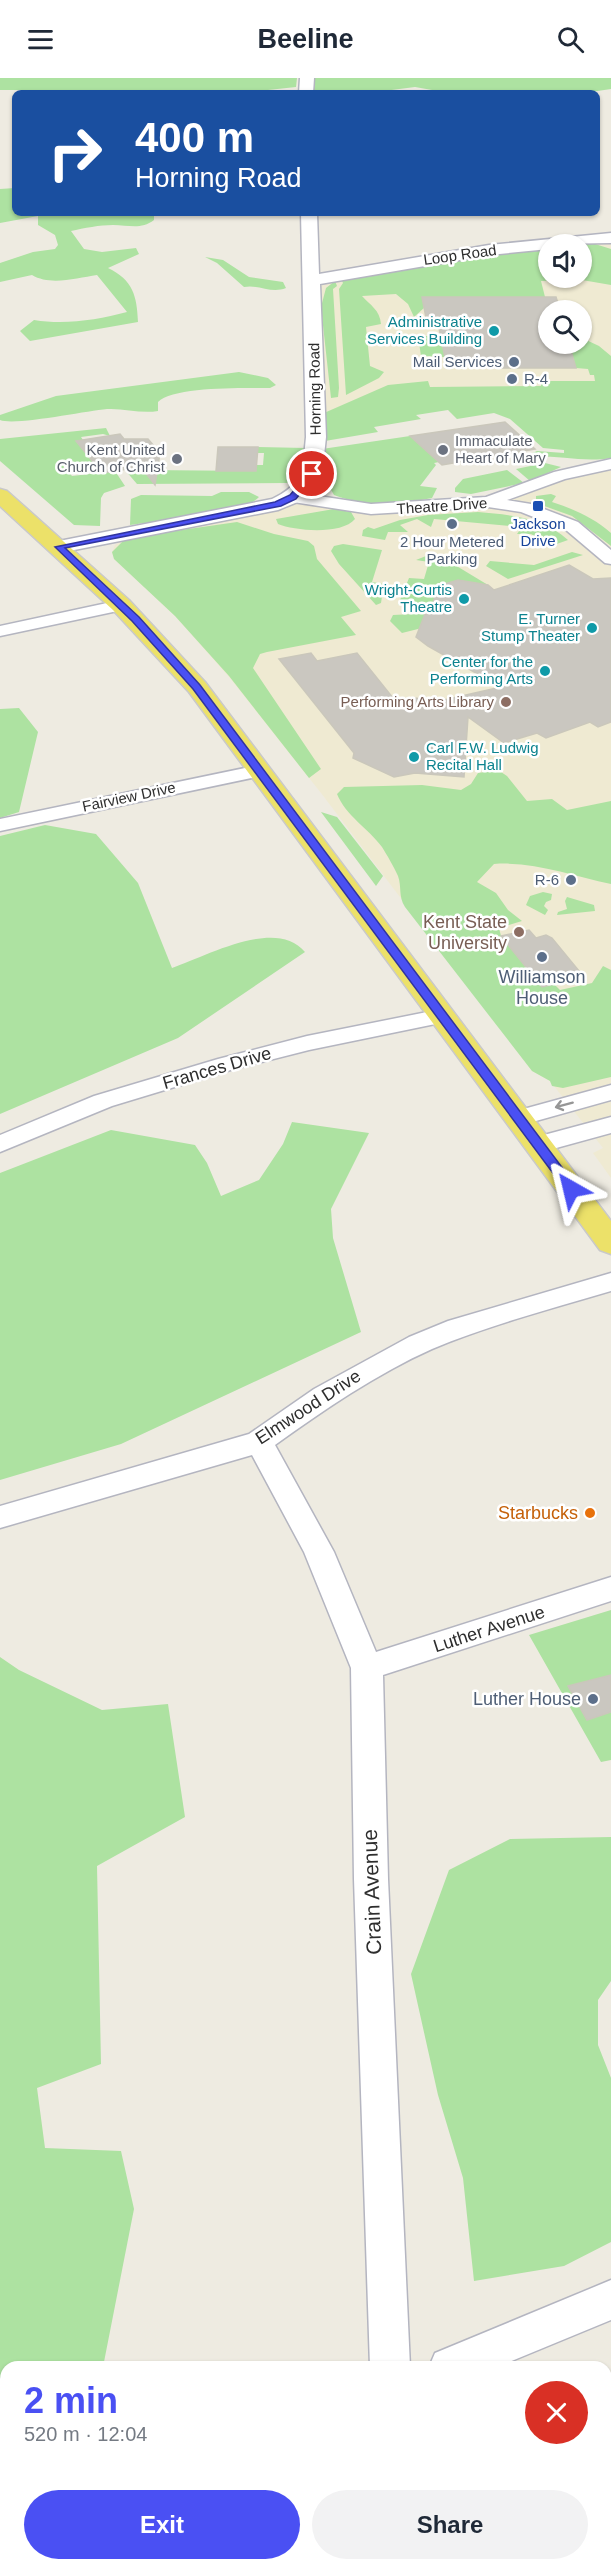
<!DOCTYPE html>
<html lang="en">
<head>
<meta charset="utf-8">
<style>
	:root { --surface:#fff; --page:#f2f2f3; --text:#1f2937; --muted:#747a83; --accent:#4a50f3 }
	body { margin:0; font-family:Helvetica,sans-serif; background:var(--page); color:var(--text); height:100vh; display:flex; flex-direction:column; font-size:22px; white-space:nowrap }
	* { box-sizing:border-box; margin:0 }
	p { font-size:20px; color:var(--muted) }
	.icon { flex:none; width:33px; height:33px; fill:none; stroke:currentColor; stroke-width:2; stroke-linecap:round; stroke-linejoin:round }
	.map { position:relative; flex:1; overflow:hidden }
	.details { position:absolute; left:0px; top:2283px; width:612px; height:210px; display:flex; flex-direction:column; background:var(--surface); border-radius:18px 18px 0 0; box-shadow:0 2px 4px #0004 }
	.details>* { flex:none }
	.guide { position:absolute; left:12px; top:12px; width:588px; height:126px; border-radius:9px; box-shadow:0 2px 4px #0004; background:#1a4fa0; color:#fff; overflow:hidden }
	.fabs { position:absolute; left:538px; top:156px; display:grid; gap:12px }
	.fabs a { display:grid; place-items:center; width:54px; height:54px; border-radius:50%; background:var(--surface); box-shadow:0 2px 4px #0004; font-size:30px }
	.pin { position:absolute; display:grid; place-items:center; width:51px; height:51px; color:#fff; margin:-26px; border:3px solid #fff; border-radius:50%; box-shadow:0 2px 6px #0007 }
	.me { position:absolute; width:66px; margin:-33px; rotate:323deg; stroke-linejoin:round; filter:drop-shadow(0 0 4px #0008) }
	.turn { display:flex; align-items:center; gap:21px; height:126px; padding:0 24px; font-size:27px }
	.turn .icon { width:78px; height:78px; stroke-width:2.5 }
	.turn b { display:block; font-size:42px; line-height:51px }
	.round { display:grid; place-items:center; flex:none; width:63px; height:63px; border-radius:32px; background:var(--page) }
	.summary { display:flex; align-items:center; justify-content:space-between; height:102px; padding:0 24px }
	h1 { font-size:36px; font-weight:800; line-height:45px; color:var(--accent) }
	.primary-button { display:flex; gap:12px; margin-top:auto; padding:12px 24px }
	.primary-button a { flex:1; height:69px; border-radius:36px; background:var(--accent); color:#fff; font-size:24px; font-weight:800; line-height:69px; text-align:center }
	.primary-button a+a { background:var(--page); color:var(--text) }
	header { display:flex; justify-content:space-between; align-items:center; height:78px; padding:0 24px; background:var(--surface); font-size:27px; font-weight:800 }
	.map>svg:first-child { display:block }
	.education { fill:#efead2; fill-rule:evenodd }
	.green { fill:#ade2a1 }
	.building { fill:#cac7c0; stroke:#cac7bb; stroke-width:1.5 }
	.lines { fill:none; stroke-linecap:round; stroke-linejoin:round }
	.street-casing { stroke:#b4b5c0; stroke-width:3 }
	.secondary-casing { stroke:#b4b5c0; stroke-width:3 }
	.primary-casing { stroke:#c9c9c9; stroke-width:3 }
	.street { fill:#fff; fill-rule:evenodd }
	.secondary { fill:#fff; fill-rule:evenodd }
	.primary { fill:#ece169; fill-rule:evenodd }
	.oneway { stroke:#969696 }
	.route { fill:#4a50f3; stroke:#30349e; stroke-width:1.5 }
	.culture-dot { fill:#0f9aa8; stroke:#fff; stroke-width:2 }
	.service-dot { fill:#5c6f8a; stroke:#fff; stroke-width:2 }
	.worship-dot { fill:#6b7280; stroke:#fff; stroke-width:2 }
	.transit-dot { fill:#1a4fb4; stroke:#fff; stroke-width:2 }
	.education-dot { fill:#8d6e63; stroke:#fff; stroke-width:2 }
	.food-dot { fill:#e8710a; stroke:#fff; stroke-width:2 }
	.labels { text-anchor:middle; stroke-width:5; stroke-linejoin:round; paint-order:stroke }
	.far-street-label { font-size:15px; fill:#2e2e2e; stroke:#fff }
	.far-culture-label { font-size:15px; fill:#0d838f; stroke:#fff; text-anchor:end }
	.far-service-label { font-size:15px; fill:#4e5e75; stroke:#fff; text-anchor:end }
	.far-worship-label { font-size:15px; fill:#5b616d; stroke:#fff; text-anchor:start }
	.far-transit-label { font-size:15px; fill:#164399; stroke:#fff }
	.far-education-label { font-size:15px; fill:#785e54; stroke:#fff; text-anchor:end }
	.education-label { font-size:18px; fill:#785e54; stroke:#fff; text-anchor:end }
	.service-label { font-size:18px; fill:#4e5e75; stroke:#fff }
	.street-label { font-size:18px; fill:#2e2e2e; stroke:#fff }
	.food-label { font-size:18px; fill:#c56008; stroke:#fff; text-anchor:end }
	.near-street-label { font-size:21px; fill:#2e2e2e; stroke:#fff }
</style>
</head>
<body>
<header><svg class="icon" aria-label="menu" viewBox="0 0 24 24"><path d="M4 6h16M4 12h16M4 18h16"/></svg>Beeline<svg class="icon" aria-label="search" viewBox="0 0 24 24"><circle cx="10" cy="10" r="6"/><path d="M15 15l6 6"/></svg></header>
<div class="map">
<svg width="611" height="2493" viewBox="0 0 611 2493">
	<rect width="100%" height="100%" fill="#eeebe1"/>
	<path class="education" d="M611,160V342L511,315L316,339L311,202L526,168ZM549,166H582V200H549ZM549,232H582V266H549Z
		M611,386V1100L593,1075L603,1070L550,1003L532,993L321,715L229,599L175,538L114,481L112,474L115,467L125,460L293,419L347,428L488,424Z"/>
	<path class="green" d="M0,0H297L296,9L241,15H56L53,12H0Z
		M314,0H611V11L584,15H449L415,9L368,15H311Z
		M15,110V135H161L154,137V142C141,152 129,147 113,147C100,147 84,150 71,153L84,171L102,174L136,170L139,176L108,190C133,202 137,218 138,244L30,263L20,253L34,242C65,247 97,242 127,234L97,197C77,200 50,208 32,197L0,204V185L33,174L55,171L58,167L55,157L38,147V138L0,145V111Z
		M573,166H595L611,171V207L582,202L541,203L545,219H422L424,230L414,239L408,226L396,216L362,218C370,227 380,232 381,246L366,249L370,288L384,294L379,300L346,317L339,211L343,205L341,201L428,185L549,169V200H582V166Z
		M205,179L223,182L249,199L283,204L286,210C271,216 259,206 244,209L217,185Z
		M335,203L337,208L333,211L339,310L338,319L331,320L321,229L326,210Z
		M418,258H440L445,279L421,278Z
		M582,260L599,268L611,278V380C583,385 553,376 524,379L537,373L564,375V372L543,370L510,341L494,335L457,341L448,332L416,337L421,341L374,349L378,354L325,363L324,335L388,307L428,303L430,309L541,308V303H595L594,297H590L588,291L576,290L569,266H582Z
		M239,294L268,300L276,307L270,310C246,310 173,308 158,324V333C141,336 124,330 107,331C85,333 15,348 0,342V337L56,318Z
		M106,350L110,358L103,356L81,359L83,362L76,363L94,386L66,391L72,398L115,393L125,408L104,415L101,420L100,448L74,447L0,383V361Z
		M410,358L439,384L434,385L436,387L420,408L437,410L432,420C399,427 366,429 334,417L323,398L322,371Z
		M258,369L306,370C305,386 304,399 287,405L137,406L125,392L140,387L144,392L256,393V387H263L264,375H257Z
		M545,385L561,389L530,403L516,391Z
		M507,392L524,405L471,416L455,414V410L463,401Z
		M221,414H249L259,419C244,436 156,443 130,447L131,421L141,417L212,418Z
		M551,416L556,418L552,424C574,431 594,440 611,455V468L572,438L536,425V418Z
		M334,431L351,434L355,441C342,457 295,453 278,446L276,441Z
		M478,434C511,437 543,439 568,462L551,468L531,456H517L522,449L434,441L431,449L417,441L400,447L408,454H388L385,462L362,458L363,452L368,449L374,451L400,442L428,437Z
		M237,444L274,456L308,463L314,468L317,481L361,533L341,539L356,557L267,574L260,576L253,590L321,691L309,700L229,598L175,538L114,481L112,474L126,460Z
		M343,466L382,472L372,504L384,506L381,525L376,527L339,486L331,473L334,468Z
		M572,474L583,477L508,501L486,488L490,483L534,487Z
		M426,478L445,481L488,507L458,502L438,508L430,535L425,536L423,542L427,545L426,549L402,555L390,543L393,537L413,536L414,528L398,527L409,500L424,501L429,484L416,482Z
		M19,630L38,654L19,734L0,740V631Z
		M498,692L507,698L527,723L552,721L567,732L611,723V806C573,798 534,783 494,786L477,804L496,815L508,832L522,843L499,850L501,858L542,909L554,906L560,912L592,905L603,888L611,892V999L563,1010L552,1008L550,1003L532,993L405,829C398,818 402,809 398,798C394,789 387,777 382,769C368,750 346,738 337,716L344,709L422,707L461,712L471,706L478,695Z
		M321,734L337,739L383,798L376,808Z
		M45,747L96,756L138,805L172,890C207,878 276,839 305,874L178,960L0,1036V758Z
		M543,814L552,816L551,822L546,824L544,828L548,832L545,837L526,827L530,818Z
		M567,819L594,827L595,833L557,837L558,834L567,831L565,823Z
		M292,1044L369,1055L331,1131L333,1160L361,1254L121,1366L0,1402V1095L111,1052L195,1067L207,1085L221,1118L259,1102L283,1066Z
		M611,1532V1682L601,1684L529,1557Z
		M0,1579L19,1592L102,1632L168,1626L185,1739L97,1788L101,1986L37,2010L45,2070L121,2073L134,2131L103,2289H6V2399L0,2400Z
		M611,1759V1903L598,1922V1967L611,2000V2164L564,2188L474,2203L463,2100L438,2017L411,1896L449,1792L510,1761Z"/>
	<path class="building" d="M422,219H556L560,232H549V266H569L576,290H489L486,285H446L439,250H428Z
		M505,344L535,371L442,387L410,358Z
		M120,356L124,361H148L160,375L155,407L141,389L102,395L76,363Z
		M218,369H258L256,393H216Z
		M569,487L593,501L611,500V644L598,649L590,644L546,660L537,655L504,665L468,639L464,699L415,695L394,699L353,680L354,675L279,581L311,575L317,583L357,575L397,625L417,620L422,627L501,609L428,568L416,559L425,536L430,535L438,508L458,502L488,507L494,512Z
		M529,852L536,860L546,857L552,860L584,899L542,909L501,858Z
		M611,1597V1634L587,1642L568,1608Z"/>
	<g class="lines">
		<defs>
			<path id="street" d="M611,381V391L565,401L507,422L531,426L578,444L611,472V486L605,485L566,452L521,434L488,429L371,436L293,424L285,419L293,414L371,426L486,419L554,394Z
				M121,522L127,523L130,527L127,531L0,558V548Z
				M259,687L266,689L269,693L266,697L0,753V741Z
				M442,931L450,933L454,938L450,943L309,972L234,991L112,1028L0,1074V1057L94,1018L218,981L307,958Z
				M611,1007V1022L518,1048L509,1045L506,1040L509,1035Z
				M611,1039V1055L538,1075L529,1073L526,1067L529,1061Z
				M611,1195V1213C551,1231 489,1247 432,1271C376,1296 324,1332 275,1367L334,1474L376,1574L611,1499V1523L383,1597L388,1801L410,2289H370L354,1801L351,1590L304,1474L252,1377L0,1450V1428L249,1356L314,1311L409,1259L448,1243Z
				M611,2202V2242L497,2289H429L435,2275Z
				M6,2446V2487H10L0,2491V2448Z
				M377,2487H419V2493H377Z"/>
			<path id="secondary" d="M300,0H314L313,15H299Z
				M301,135H317L319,196L489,167L611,155V165L549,166V171L489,177L320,206L326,359L322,396L300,423L278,432L59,475L52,473L49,469L52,465L59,463L272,421C303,407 303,389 306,359Z"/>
			<path id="primary" d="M0,411L7,413L129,522L205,604L611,1143V1176L600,1172L189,614L113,532L0,428Z"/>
		</defs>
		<use href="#street" class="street-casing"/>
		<use href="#secondary" class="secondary-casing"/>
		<use href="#primary" class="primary-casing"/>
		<use href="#street" class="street"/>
		<use href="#secondary" class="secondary"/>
		<use href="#primary" class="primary"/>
	</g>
	<defs><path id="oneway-shaft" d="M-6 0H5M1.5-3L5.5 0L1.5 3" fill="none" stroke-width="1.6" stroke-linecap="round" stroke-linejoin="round" transform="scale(1.5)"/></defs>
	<use class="oneway" href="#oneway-shaft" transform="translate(564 1027) rotate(165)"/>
	<path class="route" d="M309,395L316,396L296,421L281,428L65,470L139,539L200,607L576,1108V1114H567L193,611L132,543L55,469L275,424L290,417Z"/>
	<g class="culture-dot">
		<circle cx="494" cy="253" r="6"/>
		<circle cx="464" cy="521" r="6"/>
		<circle cx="592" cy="550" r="6"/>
		<circle cx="545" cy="593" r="6"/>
		<circle cx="414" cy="679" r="6"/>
	</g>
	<g class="service-dot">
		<circle cx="514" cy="284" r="6"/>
		<circle cx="512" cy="301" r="6"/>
		<circle cx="452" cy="446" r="6"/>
		<circle cx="571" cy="802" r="6"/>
		<circle cx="542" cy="879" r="6"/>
		<circle cx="593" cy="1621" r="6"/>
	</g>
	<g class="worship-dot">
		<circle cx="443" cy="372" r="6"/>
		<circle cx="177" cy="381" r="6"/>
	</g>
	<rect class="transit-dot" x="532" y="422" width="12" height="12" rx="3"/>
	<g class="education-dot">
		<circle cx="506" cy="624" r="6"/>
		<circle cx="519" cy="854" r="6"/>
	</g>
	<circle class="food-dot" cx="590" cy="1435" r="6"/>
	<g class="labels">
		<g class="far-street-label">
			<text transform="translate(460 177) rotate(-8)" y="5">Loop Road</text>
			<text transform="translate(315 311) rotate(-91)" y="5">Horning Road</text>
			<text transform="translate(442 428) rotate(-4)" y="5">Theatre Drive</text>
			<text transform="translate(129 719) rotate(-12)" y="5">Fairview Drive</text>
		</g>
		<g class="far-culture-label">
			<text x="482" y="249">Administrative<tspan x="482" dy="17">Services Building</tspan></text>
			<text x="452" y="517">Wright-Curtis<tspan x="452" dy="17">Theatre</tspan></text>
			<text x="580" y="546">E. Turner<tspan x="580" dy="17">Stump Theater</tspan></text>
			<text x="533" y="589">Center for the<tspan x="533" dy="17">Performing Arts</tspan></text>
			<text x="426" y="675" text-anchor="start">Carl F.W. Ludwig<tspan x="426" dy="17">Recital Hall</tspan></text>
		</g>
		<g class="far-service-label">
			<text x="502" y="289">Mail Services</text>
			<text x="524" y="306" text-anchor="start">R-4</text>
			<text x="452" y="469" text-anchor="middle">2 Hour Metered<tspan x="452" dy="17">Parking</tspan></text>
			<text x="559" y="807">R-6</text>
		</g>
		<g class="far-worship-label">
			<text x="455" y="368">Immaculate<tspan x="455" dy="17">Heart of Mary</tspan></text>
			<text x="165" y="377" text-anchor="end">Kent United<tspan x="165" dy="17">Church of Christ</tspan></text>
		</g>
		<g class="far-transit-label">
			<text x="538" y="451">Jackson<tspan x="538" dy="17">Drive</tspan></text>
		</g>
		<g class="far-education-label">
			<text x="494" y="629">Performing Arts Library</text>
		</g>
		<g class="education-label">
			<text x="507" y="850">Kent State<tspan x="507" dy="21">University</tspan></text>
		</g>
		<g class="service-label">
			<text x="542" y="905">Williamson<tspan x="542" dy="21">House</tspan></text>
			<text x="581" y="1627" text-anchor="end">Luther House</text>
		</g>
		<g class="street-label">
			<text transform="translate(217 990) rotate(-16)" y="6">Frances Drive</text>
			<text transform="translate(308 1329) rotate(-33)" y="6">Elmwood Drive</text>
			<text transform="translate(489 1551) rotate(-18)" y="6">Luther Avenue</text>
		</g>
		<g class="food-label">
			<text x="578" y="1441">Starbucks</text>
		</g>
		<g class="near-street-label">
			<text transform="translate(372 1814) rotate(-92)" y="7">Crain Avenue</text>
		</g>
	</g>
</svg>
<div class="fabs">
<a><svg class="icon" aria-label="sound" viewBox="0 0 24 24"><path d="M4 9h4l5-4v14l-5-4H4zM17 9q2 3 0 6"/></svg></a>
<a><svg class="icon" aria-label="search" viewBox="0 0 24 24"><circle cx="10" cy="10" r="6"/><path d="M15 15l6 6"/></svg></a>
</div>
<div class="pin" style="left:312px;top:396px;background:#d93025"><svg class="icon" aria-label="arrive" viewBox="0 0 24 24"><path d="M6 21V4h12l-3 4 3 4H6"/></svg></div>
<svg class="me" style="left:571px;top:1111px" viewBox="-20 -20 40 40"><path d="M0-17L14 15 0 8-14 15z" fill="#4a50f3" stroke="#fff" stroke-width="4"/></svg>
<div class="guide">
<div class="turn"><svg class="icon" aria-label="right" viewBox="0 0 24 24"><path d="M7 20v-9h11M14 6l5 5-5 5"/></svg><div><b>400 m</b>Horning Road</div></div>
</div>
<section class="details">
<div class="summary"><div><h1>2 min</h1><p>520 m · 12:04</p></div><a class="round" style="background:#d93025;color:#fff"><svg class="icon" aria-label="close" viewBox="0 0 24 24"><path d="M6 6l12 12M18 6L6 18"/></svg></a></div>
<div class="primary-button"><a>Exit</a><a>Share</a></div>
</section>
</div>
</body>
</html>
